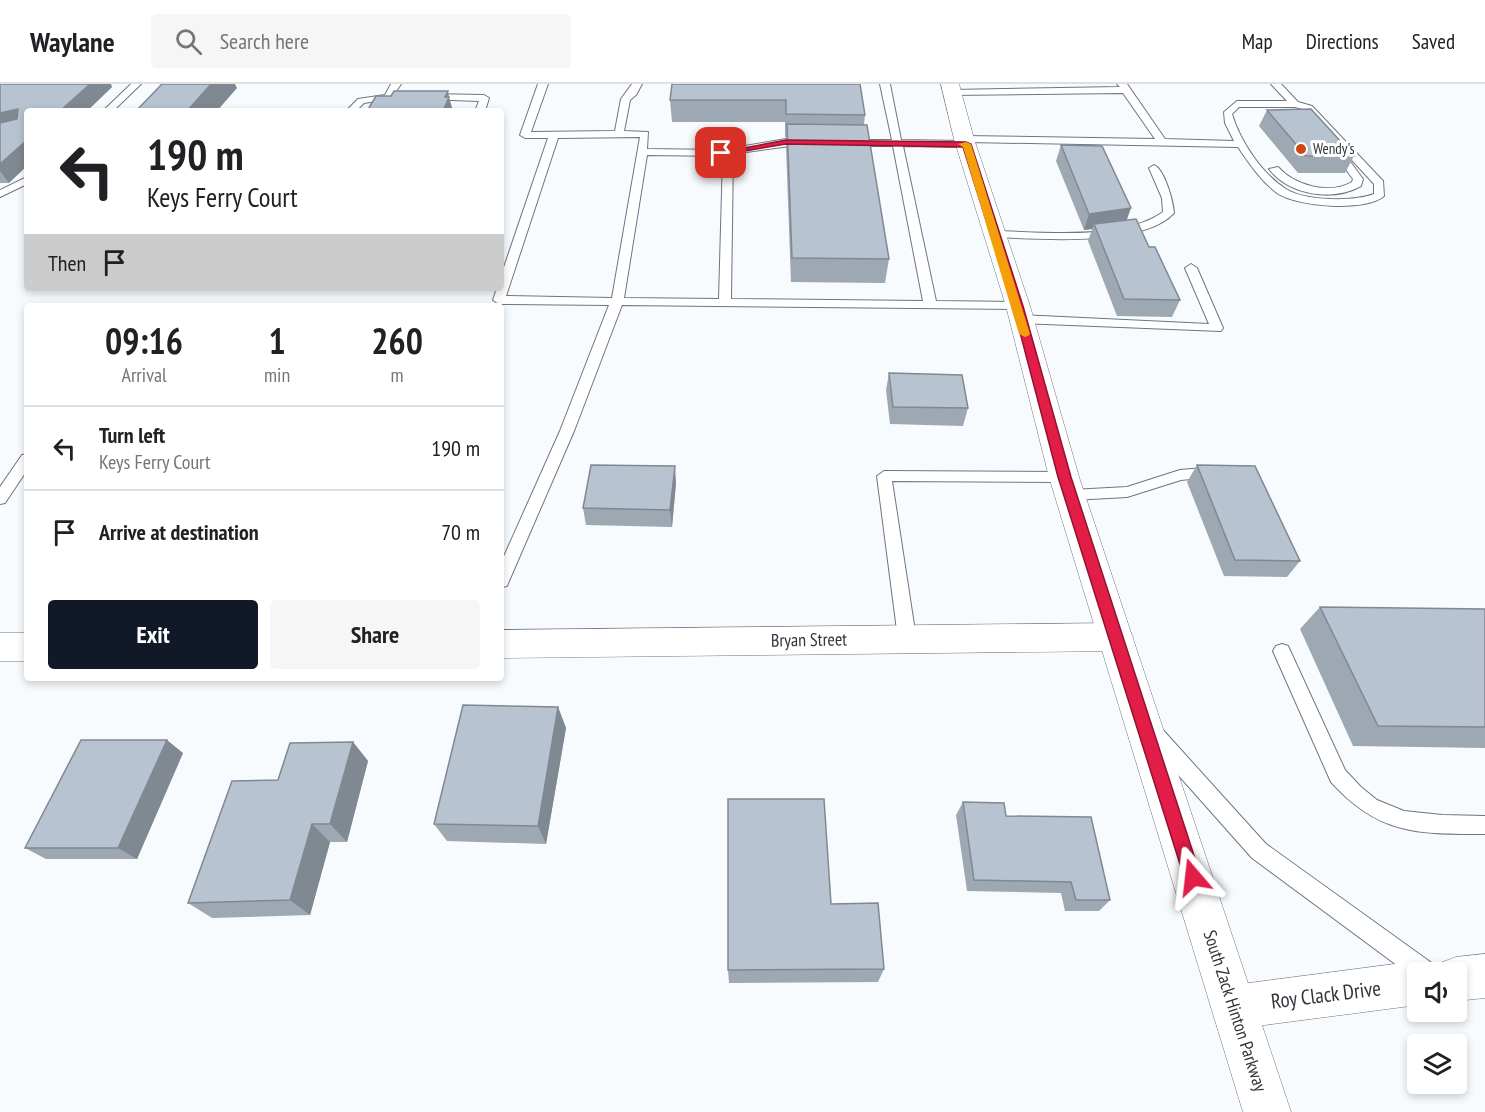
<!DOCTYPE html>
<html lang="en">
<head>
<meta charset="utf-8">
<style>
	:root { --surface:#fff; --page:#f6f6f6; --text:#202124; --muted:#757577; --line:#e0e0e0; --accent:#111827 }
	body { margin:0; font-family:"PT Sans Narrow",sans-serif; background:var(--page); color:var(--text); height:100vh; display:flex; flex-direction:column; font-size:22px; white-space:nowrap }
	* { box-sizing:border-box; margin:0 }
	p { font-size:20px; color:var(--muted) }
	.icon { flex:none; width:33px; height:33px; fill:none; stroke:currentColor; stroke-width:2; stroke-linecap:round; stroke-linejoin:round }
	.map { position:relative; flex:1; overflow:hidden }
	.side { position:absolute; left:24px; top:219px; width:480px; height:378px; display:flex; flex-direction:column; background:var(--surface); border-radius:6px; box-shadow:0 3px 9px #0003 }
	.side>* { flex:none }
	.hud { position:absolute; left:24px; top:24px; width:480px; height:183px; border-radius:6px; box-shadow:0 3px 9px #0003; background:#fff; color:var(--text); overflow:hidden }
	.fabs { position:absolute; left:1407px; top:878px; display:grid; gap:12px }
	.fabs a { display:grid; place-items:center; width:60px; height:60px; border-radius:6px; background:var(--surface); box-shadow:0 3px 9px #0003; font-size:30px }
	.pin { position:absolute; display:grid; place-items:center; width:51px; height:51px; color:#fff; margin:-26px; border-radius:12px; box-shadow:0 3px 9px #0006 }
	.me { position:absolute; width:66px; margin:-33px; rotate:343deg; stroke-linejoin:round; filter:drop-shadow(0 0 4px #0008) }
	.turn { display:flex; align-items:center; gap:21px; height:126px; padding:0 24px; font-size:27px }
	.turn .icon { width:78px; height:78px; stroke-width:2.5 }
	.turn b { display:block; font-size:42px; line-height:51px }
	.then { display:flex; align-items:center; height:57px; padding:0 24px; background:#0003; gap:12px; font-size:22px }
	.eta { display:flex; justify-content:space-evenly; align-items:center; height:102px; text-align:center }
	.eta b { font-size:36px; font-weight:700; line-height:42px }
	.cta { display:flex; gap:12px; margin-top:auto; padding:12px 24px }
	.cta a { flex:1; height:69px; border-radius:6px; background:var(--accent); color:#fff; font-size:24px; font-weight:700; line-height:69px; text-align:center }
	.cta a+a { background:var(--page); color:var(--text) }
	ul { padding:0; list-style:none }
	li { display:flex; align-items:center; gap:18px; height:84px; padding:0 24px; border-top:2px solid var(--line) }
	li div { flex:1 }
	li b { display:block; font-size:22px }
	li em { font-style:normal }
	header { display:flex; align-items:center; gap:36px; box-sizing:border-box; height:84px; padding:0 30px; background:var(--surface); border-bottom:2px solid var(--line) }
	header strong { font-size:28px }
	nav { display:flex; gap:33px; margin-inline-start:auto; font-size:21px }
	.search { width:420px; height:54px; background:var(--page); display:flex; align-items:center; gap:15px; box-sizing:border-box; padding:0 21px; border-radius:6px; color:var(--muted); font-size:22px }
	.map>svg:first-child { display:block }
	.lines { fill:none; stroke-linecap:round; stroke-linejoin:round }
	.service-casing { stroke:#6b7682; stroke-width:2 }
	.minor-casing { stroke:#6b7682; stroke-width:1 }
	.secondary-casing { stroke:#6b7682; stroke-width:1 }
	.service { fill:#fff; fill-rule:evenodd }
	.minor { fill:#fff; fill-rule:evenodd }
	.secondary { fill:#fff; fill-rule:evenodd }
	.wall { fill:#9da8b3 }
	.shaded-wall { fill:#808892 }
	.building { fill:#b7c3d0; stroke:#808892; stroke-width:1.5 }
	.route { fill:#e11d48; stroke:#92132f; stroke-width:1.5 }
	.slow { fill:#f59e0b }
	.poi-dot { fill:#ce480e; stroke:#fff; stroke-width:2 }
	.labels { text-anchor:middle; stroke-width:6; stroke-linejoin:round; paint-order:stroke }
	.far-poi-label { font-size:15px; fill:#30353a; stroke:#fff; text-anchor:start }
	.street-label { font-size:18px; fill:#30353a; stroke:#fff }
	.near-street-label { font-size:21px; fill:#30353a; stroke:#fff }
</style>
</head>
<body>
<header>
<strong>Waylane</strong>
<div class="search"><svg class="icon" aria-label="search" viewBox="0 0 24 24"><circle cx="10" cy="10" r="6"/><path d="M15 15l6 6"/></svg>Search here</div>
<nav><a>Map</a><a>Directions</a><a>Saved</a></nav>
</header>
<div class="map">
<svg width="1485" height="1028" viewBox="0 0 1485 1028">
	<rect width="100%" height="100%" fill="#f8fbfe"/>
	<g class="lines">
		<defs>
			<path id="service" d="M131,0H141L113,27H103Z
				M391,0H401L391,15L364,19L356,27H346L358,15L385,11Z
				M538,0H548L531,48L615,47L621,15L632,0H642L636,11L630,16L624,47L648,48L647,65L721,66L786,55L810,56L812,58C808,60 744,68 733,70L731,215L923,217L893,62H848L843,59L848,56H892L880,0H890L901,56L960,57L961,53L964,52L1155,55L1123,9L949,11L947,9L952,6L1120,3L1117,0H1127L1165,55L1234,57L1225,39L1224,28L1237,17H1287L1271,0H1281L1298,18L1312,22L1383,97L1384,112C1366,128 1297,123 1277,109C1261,97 1249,79 1238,63L970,58L969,62L966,63L903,62L936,217L1018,218L1022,219V225L622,221L574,347L509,497L507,502L501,503V479L560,347L609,221L499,220L493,216L497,204H501V192L548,54H525L520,51ZM1239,23H1295L1306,26L1374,100V110C1353,118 1305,117 1286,105C1262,90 1240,57 1232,30ZM640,53L612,214L506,212L558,54ZM647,71L723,72L719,215L624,214Z
				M427,10L484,11L489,14L485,27H475L479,17L424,15L422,13Z
				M1339,67L1343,68L1363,95L1361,102C1332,118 1289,111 1269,85L1278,83C1295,102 1329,111 1352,98L1353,95L1334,70Z
				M1154,81C1165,86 1173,117 1174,129C1143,163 1039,155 995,153L989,150L995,147C1044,148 1122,157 1163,128L1162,114L1149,84Z
				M27,93V100L0,113V106Z
				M1191,180L1197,184L1223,244L1221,247L1020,239L1014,235L1020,231L1209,240L1185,184Z
				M27,370V386L5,419L0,420V403L22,371Z
				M1215,383L1220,384L1222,388L1220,392L1181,396L1127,413L1072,416L1067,415L1065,411L1067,407L1072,406L1127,403L1180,386Z
				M884,387L1064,388L1071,393L1064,398L892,397L916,554L913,559L907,561L901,559L898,554L877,392Z
				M1282,560L1288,562L1345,686L1361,703L1377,716L1404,727L1442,731L1485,732V750C1418,750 1379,751 1331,698L1273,567L1276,562Z
				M1156,644L1163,646L1266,760L1433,880L1436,888H1418L1417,896L1252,774L1149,658L1147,652L1149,646Z"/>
			<path id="minor" d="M1116,539L1128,543L1133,553L1128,563L1116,567L501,574V546Z
				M0,549H27V577H0Z
				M1485,870V914L1456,917V888H1437L1440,879L1456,873Z
				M1418,877L1434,883L1436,888H1418V921L1234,945L1218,939L1212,923L1218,907L1234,901Z"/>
			<path id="secondary" d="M941,0H959L974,55L1030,222L1079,393L1291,1028H1243L1049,393L1006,222L954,55Z"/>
		</defs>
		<use href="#service" class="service-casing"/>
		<use href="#minor" class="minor-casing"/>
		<use href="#secondary" class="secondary-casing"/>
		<use href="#service" class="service"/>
		<use href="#minor" class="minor"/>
		<use href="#secondary" class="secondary"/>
	</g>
	<path class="wall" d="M0,0L112,3L87,27H27L9,99H0Z
		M860,0L865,31L864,41L889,175L885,199L791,198L786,63V53H785V38H672L670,16Z
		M1267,26L1354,72L1345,89H1298L1259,42Z
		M1061,61L1127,136L1149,163L1180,216L1172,233L1117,232L1088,157L1092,145L1084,146L1056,77Z
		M889,289L968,324L963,342L890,340L886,306Z
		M1197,381L1300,477L1287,493L1224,492L1187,398Z
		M676,399L672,443L586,441L583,424Z
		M1320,523L1485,525V664L1353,662L1300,545Z
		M558,623L566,644L546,760L447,757L434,740Z
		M353,658L368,677L347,758H330L310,831L212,834L188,819L278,696Z
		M183,669L137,775H46L25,764Z
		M963,718L1006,732L1110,816L1099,827H1065L1061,809L967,807L956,731Z
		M831,820L884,885L878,898L729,899L728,886Z"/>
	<path class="shaded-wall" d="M90,0H111L112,3L87,27H60Z
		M211,0H235L237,4L217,27H187Z
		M448,7L449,13L453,27H443L445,13Z
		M18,25L27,39L0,48V29Z
		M27,56V82L9,99L0,87V80Z
		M1131,124L1125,141L1094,140L1092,145L1084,146L1089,130Z
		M675,382L676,399L672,443L670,426Z
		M558,623L566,644L546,760L538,742Z
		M167,656L183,669L137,775L118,764Z
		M353,658L368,677L347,758L330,740Z
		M312,740L330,758L310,831L290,816Z"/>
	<path class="building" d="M0,0H90L60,27H27V56L0,80V39L17,35L18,25L0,29Z
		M162,0H211L187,27H136Z
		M672,0H860L865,31L786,30V16H670Z
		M394,7H448L445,13H449L443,27H367L376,12H391Z
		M1311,25L1354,72H1306L1267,26Z
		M787,40L867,41L889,175L792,174Z
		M1061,61L1102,62L1131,124L1089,130Z
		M1136,135L1149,163H1155L1180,216L1124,215L1094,140Z
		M889,289L962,291L968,324L893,323Z
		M591,381L675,382L670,426L583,424Z
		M1197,381L1255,382L1300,477L1235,476Z
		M1320,523L1485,525V643L1378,642Z
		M463,621L558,623L538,742L434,740Z
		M81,656H167L118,764H25Z
		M353,658L330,740H312L290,816L188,819L232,697L278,696L290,659Z
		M728,715H824L831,820L878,819L884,885L728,886Z
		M963,718L1004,719L1006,732L1091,733L1110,816H1076L1071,798L974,796Z"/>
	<path class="route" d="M786,56L966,58L971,60L1023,222L1071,393L1201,793L1199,799L1193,801L1187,799L1184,793L1058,393L1013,222L963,63L786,60L721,71L717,69Z"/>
	<path class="slow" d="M966,58L971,60L1030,250L1028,252L1025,253L1019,250L963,63L958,60Z"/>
	<circle class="poi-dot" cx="1301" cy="65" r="6"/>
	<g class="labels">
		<g class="far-poi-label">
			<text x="1313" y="70">Wendy's</text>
		</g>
		<g class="street-label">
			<text transform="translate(809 556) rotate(-1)" y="6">Bryan Street</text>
			<text transform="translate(1235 927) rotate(72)" y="6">South Zack Hinton Parkway</text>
		</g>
		<g class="near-street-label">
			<text transform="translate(1326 911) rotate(-7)" y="7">Roy Clack Drive</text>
		</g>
	</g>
</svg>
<div class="fabs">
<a><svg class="icon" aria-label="sound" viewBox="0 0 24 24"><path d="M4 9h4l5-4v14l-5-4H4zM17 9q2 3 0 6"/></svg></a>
<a><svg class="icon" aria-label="layers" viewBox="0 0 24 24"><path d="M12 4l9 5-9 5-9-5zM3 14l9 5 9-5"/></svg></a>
</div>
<div class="pin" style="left:721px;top:69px;background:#d93025"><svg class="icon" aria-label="arrive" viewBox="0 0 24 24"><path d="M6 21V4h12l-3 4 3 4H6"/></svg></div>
<svg class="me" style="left:1193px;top:793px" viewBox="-20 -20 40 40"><path d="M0-17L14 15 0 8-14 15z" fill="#e11d48" stroke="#fff" stroke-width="4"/></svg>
<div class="hud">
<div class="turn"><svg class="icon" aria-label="left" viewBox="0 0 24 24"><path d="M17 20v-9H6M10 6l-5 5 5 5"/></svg><div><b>190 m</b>Keys Ferry Court</div></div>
<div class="then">Then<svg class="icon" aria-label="arrive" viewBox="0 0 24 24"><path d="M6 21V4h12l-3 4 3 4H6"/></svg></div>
</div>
<section class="side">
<div class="eta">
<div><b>09:16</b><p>Arrival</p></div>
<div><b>1</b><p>min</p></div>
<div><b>260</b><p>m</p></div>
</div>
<ul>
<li><svg class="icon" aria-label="left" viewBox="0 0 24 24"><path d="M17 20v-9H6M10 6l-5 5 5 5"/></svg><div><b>Turn left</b><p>Keys Ferry Court</p></div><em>190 m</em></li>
<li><svg class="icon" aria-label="arrive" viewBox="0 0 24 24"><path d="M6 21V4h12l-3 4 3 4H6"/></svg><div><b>Arrive at destination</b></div><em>70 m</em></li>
</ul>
<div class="cta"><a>Exit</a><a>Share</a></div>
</section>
</div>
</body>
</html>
